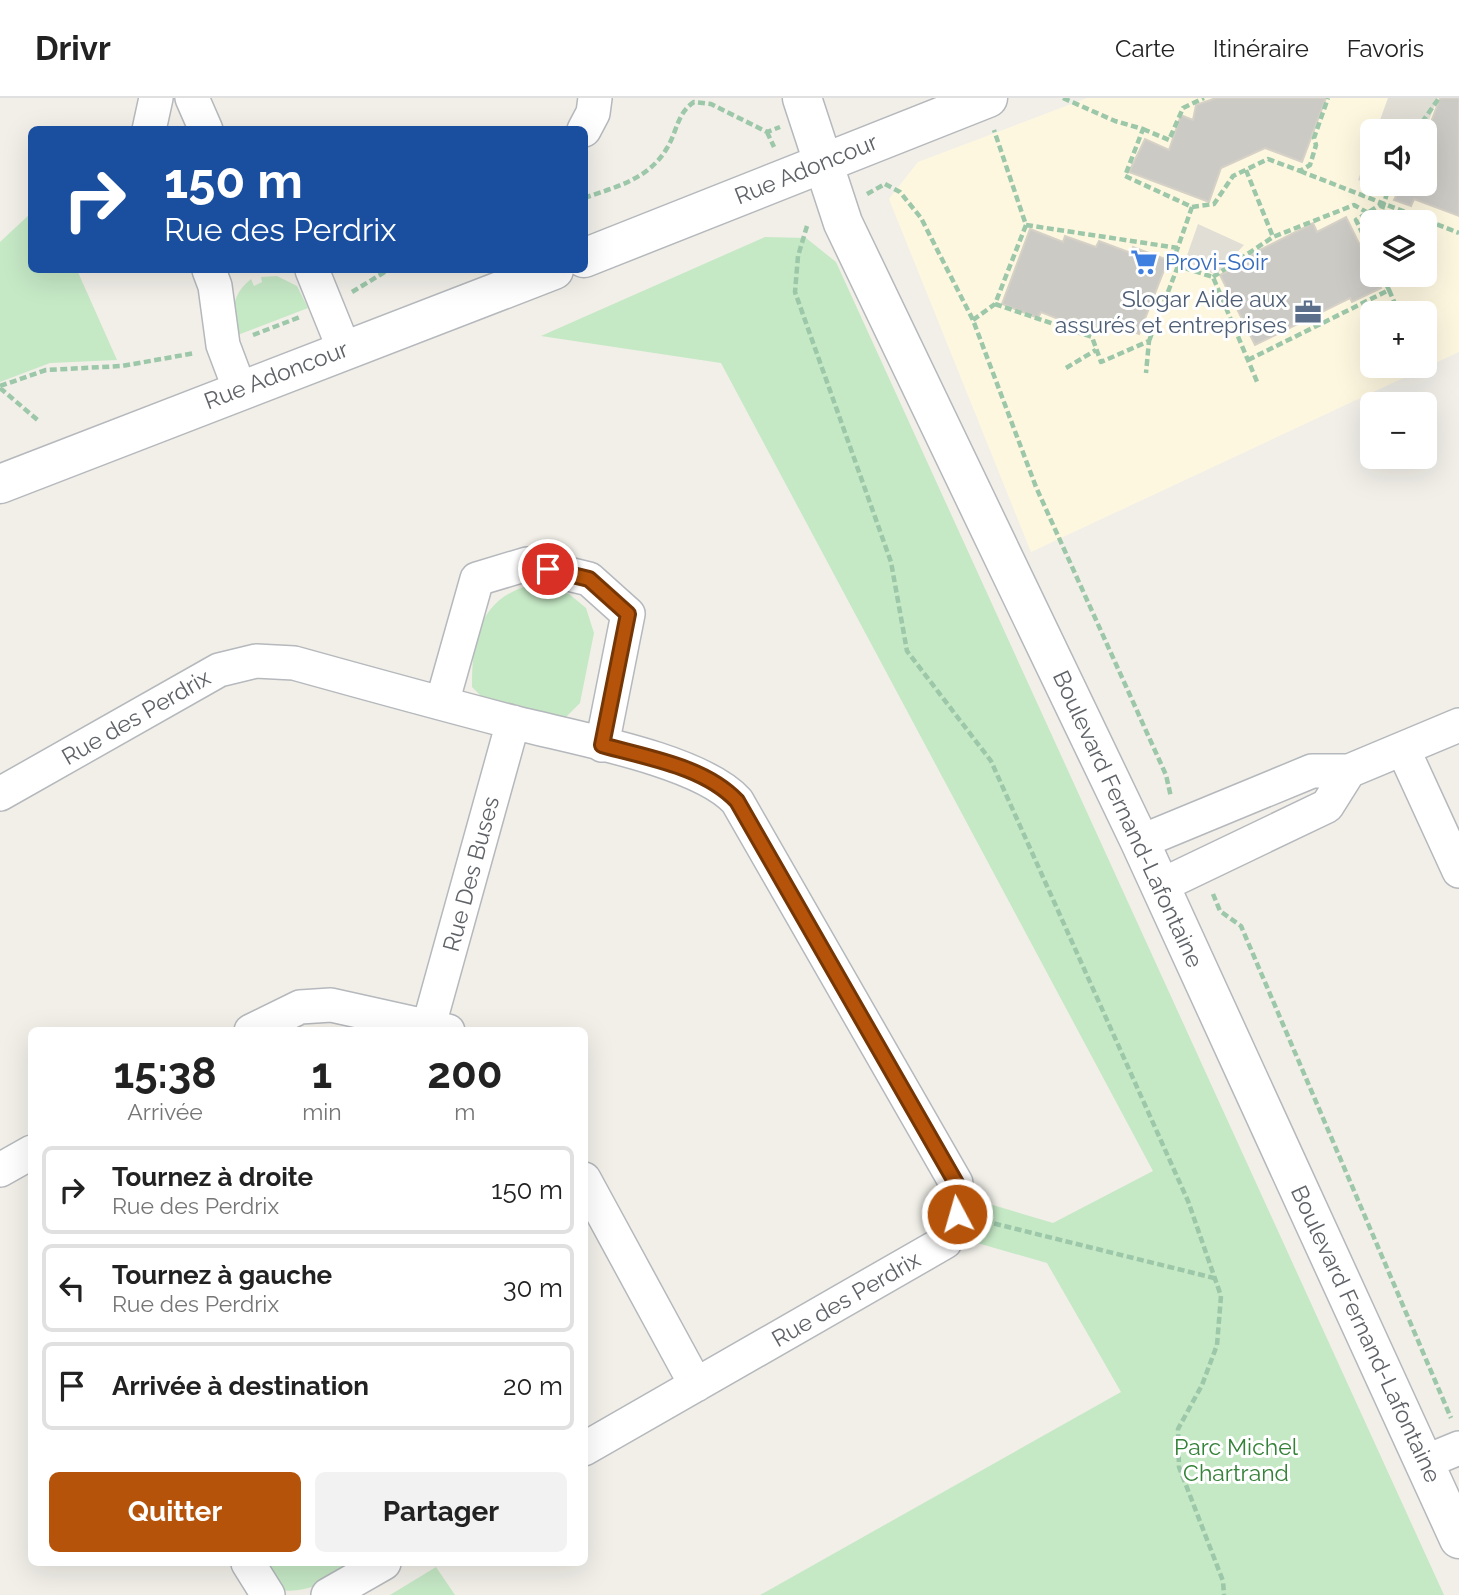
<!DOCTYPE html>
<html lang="fr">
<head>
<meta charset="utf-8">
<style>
	:root { --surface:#fff; --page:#f2f2f2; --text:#222; --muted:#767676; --line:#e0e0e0; --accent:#b45309 }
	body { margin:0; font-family:Raleway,sans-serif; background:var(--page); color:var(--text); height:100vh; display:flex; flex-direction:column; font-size:26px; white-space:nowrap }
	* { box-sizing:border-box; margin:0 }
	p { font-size:23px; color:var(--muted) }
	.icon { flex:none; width:38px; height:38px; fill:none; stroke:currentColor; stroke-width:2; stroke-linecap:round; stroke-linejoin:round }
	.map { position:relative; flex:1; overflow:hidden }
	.drawer { position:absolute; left:28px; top:929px; width:560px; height:539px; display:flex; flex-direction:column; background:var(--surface); border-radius:10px; box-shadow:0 7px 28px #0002 }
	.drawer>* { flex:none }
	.banner { position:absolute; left:28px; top:28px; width:560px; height:147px; border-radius:10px; box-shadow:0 7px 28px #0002; background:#1a4fa0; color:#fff; overflow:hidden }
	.fabs { position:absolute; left:1360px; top:21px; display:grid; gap:14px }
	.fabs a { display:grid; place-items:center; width:77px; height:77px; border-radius:10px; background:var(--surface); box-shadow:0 7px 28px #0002; font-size:35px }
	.pin { position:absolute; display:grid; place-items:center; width:60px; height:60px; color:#fff; margin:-30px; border:4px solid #fff; border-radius:50%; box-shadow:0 2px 7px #0007 }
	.me { position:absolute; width:77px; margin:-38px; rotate:354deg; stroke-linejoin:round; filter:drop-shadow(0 0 5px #0008) }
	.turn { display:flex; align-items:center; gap:24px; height:147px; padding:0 21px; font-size:32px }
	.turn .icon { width:91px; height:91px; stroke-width:2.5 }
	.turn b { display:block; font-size:49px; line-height:60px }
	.eta { display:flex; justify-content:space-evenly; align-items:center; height:119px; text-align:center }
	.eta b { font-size:42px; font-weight:700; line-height:49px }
	.primary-button { display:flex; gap:14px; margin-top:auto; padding:14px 21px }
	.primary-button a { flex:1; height:80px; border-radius:10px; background:var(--accent); color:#fff; font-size:28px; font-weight:700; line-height:80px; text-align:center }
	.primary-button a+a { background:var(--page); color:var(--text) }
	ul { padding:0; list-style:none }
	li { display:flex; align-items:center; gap:21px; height:88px; margin:0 14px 10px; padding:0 7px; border:4px solid var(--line); border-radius:10px }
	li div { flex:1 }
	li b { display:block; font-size:26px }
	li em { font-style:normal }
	header { display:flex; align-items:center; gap:42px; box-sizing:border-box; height:98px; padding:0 35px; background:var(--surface); border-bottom:2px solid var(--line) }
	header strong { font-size:33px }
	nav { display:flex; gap:38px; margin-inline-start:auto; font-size:24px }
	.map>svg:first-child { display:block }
	.commercial { fill:#fef7e0; fill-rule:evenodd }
	.education { fill:#e1ded6 }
	.green { fill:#c5e8c5 }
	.building { fill:#cccac5; stroke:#d6d1c6; stroke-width:2 }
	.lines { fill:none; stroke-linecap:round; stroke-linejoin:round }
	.minor-casing { stroke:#b5b8bc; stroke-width:36 }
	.tertiary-casing { stroke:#b5b8bc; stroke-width:41 }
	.path { stroke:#9cc7a9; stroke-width:4.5; stroke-dasharray:7 3.5; stroke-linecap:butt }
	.minor { stroke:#fff; stroke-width:33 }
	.tertiary { stroke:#fff; stroke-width:38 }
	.route-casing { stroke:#753606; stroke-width:18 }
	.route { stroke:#b45309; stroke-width:12 }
	.labels { text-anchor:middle; stroke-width:6; stroke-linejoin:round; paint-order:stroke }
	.street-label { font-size:23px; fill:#5f6368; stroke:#fff }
	.shop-label { font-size:23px; fill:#366cbe; stroke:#fff; text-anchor:start }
	.service-label { font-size:23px; fill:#4e5e75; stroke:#fff; text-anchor:end }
	.park-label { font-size:23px; fill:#348238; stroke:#fff }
</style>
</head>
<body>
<header>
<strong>Drivr</strong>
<nav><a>Carte</a><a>Itinéraire</a><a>Favoris</a></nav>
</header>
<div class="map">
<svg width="1459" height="1497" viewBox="0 0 1459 1497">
	<rect width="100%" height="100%" fill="#f1efe8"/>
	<path class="commercial" d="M1087,0H1459V254L1031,454L889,101L918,64ZM1372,33H1424V86H1372ZM1372,124H1424V177H1372ZM1372,215H1424V268H1372Z"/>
	<path class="education" d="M1388,0H1438L1427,27L1420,25L1416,33H1376Z
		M1372,44V86H1386L1383,92L1358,82Z
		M1198,126L1244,147L1216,177L1185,163Z"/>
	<path class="green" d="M31,115L32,172H77L117,262L50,265L0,284V144Z
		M765,139L806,140L836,164L1444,1497H760L1121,1294L1047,1165L967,1142L976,1102L1053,1125L1153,1073L721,265L541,238Z
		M277,178L297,188L308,210L235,238C233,213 230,198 251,181L254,188L262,184L261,179Z
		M531,487L569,496L586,510L594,535L580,605L563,622L494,611L472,589C472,542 479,500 531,487Z
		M261,1465H366C346,1477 303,1497 281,1492C273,1485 267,1473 261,1465Z
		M436,1469L455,1497H390Z"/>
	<path class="building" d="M1216,0H1326L1302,64L1265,50L1221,70L1209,104L1129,74L1145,41L1169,52L1181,17L1193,22L1196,7Z
		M1440,0H1459V118L1414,101L1411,108L1394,102L1398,94L1391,91L1393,86H1424V33H1420L1421,30L1428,32Z
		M1346,119L1381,190L1352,204L1350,200L1255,247L1220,177L1250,162L1248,158L1313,125L1317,134Z
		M1030,131L1063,144L1065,138L1096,149L1099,143L1131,155L1133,149L1168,162L1139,236L1108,224L1105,232L1074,220L1071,226L1041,214L1038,220L1002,206Z"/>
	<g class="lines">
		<defs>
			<path id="minor" d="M192,0L206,32
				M149,32L156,0
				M584,32L593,15L595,0
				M209,172L215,188L223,247L240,292
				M312,172L344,251
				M442,605L477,481L527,466L589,481L628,516L602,647
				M1403,651L1459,773
				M0,696L219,572L256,563L294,565C366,585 439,605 512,624C569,639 699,661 737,703L956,1085L957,1116L945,1144L584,1351
				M1140,744L1312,673H1349L1459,627
				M1160,788L1327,708L1349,673
				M429,927L513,624
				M251,933L300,909L331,907L448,933
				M0,1072L32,1054
				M584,1081L696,1287
				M1425,1364L1459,1350
				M248,1465L268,1497
				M328,1497L384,1465"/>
			<path id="tertiary" d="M802,0L843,125L1140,744L1459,1441
				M584,160L988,0
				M0,386L554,172"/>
		</defs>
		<use href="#minor" class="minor-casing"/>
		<use href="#tertiary" class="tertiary-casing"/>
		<path class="path" d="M1063,0L1115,23L1143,31L1125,78L1192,109L1172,166L1213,179L1258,286
			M1143,31L1169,42L1183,10L1204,0
			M1416,33L1439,0
			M767,34L774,49
			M1246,72L1273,139
			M1300,73L1459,135
			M885,86L900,94L921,120L973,222L1036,389L1166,677L1171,699
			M867,96L885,86
			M584,100C616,89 649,81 667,50C677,34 677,15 694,4L711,6L767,34L780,29
			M1192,109L1214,106L1233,78L1268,61L1300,73L1310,67L1316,47L1314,40L1328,0
			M1379,121L1390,86
			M1026,127L1178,150
			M807,128L798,158L795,194L891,464L907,553L991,663L1188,1103L1221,1198L1217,1247L1202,1287L1178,1331L1179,1369L1223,1483L1224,1497
			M1372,155L1356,122L1383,105
			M1213,179L1273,139L1354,107L1384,124
			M1389,192L1399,215
			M352,194L388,172
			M995,206L1092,239L1101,264L1149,243L1146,275
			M973,222L995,206L1026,127L994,32
			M253,237L300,219
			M1149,243L1178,168
			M1248,262L1389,192L1382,177
			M1066,270L1096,252
			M0,288L46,272L122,268L195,255
			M0,290L40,324
			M1213,796L1220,813L1241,828L1451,1320
			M984,1123L1214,1180"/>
		<use href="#minor" class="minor"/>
		<use href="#tertiary" class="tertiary"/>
	</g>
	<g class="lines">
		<defs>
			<path id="route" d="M548,471L589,481L628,516L602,647C647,660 704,668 737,703L956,1085L957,1116"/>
		</defs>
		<use href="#route" class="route-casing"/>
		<use href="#route" class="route"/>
	</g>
	<defs>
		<symbol id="supermarket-bare" viewBox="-9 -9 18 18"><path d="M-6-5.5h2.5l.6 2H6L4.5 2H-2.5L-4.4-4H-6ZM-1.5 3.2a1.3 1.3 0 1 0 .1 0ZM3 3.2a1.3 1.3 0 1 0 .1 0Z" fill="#3f7fe0" stroke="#fff" stroke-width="2.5" paint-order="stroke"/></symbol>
		<symbol id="office-bare" viewBox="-9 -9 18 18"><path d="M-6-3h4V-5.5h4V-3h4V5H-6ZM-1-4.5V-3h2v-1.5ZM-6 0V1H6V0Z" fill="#5c6f8a" stroke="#fff" stroke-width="2.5" paint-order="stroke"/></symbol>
	</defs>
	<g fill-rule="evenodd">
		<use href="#supermarket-bare" x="1125" y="145" width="38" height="38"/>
		<use href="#office-bare" x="1289" y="195" width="38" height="38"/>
	</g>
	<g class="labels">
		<g class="street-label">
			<text transform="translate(806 71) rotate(-22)" y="8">Rue Adoncour</text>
			<text transform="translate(276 277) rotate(-21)" y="8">Rue Adoncour</text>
			<text transform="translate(136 619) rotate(-30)" y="8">Rue des Perdrix</text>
			<text transform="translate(1128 721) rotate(65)" y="8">Boulevard Fernand-Lafontaine</text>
			<text transform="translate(471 776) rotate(-75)" y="8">Rue Des Buses</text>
			<text transform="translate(846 1201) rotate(-30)" y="8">Rue des Perdrix</text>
			<text transform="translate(1366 1236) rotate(65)" y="8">Boulevard Fernand-Lafontaine</text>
		</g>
		<g class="shop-label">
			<text x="1165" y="172">Provi-Soir</text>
		</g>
		<g class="service-label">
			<text x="1287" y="209">Slogar Aide aux<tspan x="1287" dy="26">assurés et entreprises</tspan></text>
		</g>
		<g class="park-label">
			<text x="1236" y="1357">Parc Michel<tspan x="1236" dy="26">Chartrand</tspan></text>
		</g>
	</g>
</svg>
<div class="fabs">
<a><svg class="icon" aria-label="sound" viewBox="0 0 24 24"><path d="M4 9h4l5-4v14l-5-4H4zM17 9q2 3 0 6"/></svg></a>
<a><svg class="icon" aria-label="layers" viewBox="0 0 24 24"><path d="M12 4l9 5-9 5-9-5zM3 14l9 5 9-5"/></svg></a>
<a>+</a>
<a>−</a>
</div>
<div class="pin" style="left:548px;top:471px;background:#d93025"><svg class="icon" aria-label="arrive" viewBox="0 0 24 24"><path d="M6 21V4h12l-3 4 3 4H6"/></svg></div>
<svg class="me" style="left:957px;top:1116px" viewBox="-20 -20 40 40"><circle r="17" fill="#b45309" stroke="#fff" stroke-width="3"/><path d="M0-11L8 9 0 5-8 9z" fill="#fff"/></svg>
<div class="banner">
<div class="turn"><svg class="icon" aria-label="right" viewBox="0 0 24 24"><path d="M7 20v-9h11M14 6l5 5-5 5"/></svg><div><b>150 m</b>Rue des Perdrix</div></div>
</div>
<section class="drawer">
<div class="eta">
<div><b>15:38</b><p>Arrivée</p></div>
<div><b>1</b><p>min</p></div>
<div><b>200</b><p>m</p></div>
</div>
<ul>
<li><svg class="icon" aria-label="right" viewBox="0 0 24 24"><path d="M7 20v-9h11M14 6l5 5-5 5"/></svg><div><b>Tournez à droite</b><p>Rue des Perdrix</p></div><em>150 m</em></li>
<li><svg class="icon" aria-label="left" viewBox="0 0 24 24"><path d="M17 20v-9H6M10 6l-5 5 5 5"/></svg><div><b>Tournez à gauche</b><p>Rue des Perdrix</p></div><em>30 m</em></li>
<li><svg class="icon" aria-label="arrive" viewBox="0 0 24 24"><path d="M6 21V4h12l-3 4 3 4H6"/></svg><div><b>Arrivée à destination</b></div><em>20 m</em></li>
</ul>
<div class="primary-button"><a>Quitter</a><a>Partager</a></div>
</section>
</div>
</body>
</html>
